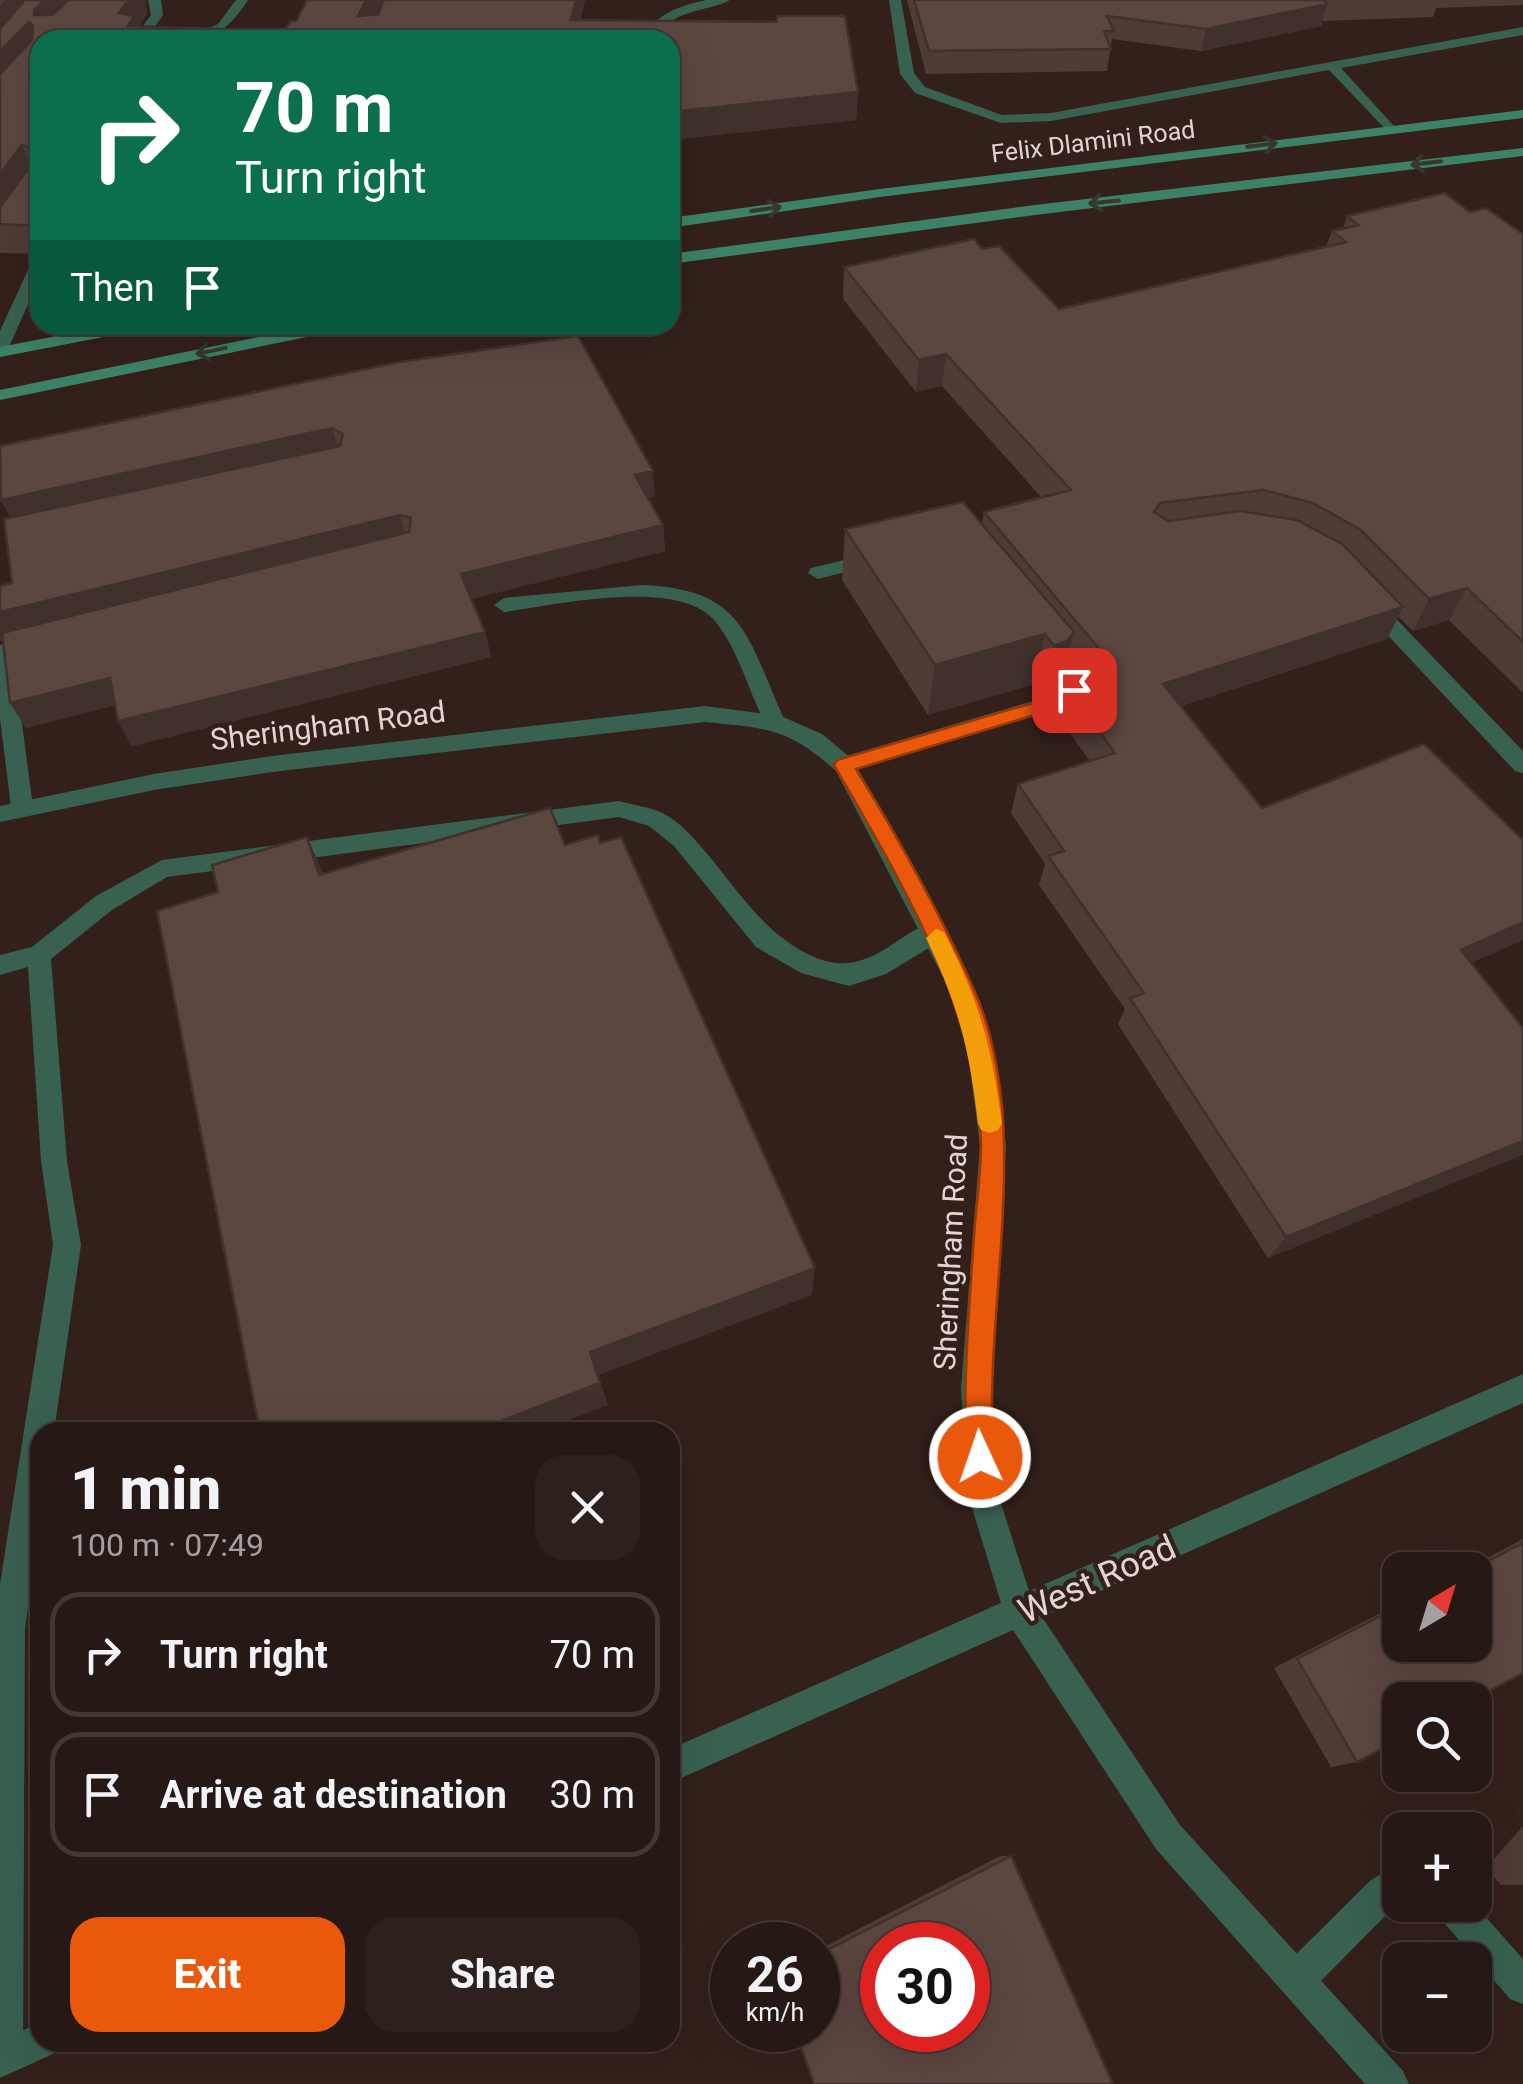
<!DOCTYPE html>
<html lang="en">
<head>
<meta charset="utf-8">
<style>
	:root { --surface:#261814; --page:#2e211d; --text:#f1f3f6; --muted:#a4a0a0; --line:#423734; --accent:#ea580c }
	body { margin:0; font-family:Roboto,sans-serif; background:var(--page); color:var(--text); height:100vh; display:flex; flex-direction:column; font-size:38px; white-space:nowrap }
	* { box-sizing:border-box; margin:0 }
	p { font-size:32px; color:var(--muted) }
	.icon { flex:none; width:55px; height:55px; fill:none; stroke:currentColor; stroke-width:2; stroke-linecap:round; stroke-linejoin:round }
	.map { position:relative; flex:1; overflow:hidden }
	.sheet { position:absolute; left:30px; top:1422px; width:650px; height:630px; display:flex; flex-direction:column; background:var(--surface); border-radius:30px; box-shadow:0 10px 40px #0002,0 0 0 2px var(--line) }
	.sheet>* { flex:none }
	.hud { position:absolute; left:30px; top:30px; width:650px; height:305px; border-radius:30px; box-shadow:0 10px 40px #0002,0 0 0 2px var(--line); background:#0b6e4f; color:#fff; overflow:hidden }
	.needle { width:65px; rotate:38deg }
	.fabs { position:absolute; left:1382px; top:1552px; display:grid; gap:20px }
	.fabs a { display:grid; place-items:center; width:110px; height:110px; border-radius:20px; background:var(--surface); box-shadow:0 10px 40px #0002,0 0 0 2px var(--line); font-size:50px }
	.speed { position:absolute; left:710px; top:1922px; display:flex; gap:20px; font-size:50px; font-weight:700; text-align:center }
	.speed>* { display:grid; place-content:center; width:130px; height:130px; border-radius:50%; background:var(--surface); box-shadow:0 10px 40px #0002,0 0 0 2px var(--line); line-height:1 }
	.speed small { font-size:25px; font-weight:400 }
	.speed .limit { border:15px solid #d22; background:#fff; color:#111 }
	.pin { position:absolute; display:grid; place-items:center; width:85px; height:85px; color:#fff; margin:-42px; border-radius:20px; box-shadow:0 5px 15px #0006 }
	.me { position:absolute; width:110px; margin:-55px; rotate:357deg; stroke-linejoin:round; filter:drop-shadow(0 0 8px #0008) }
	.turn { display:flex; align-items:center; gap:35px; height:210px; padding:0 40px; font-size:45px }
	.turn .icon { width:130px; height:130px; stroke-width:2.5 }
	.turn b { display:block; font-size:70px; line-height:85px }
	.then { display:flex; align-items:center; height:95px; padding:0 40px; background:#0003; gap:20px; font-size:38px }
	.round { display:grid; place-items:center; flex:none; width:105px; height:105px; border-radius:30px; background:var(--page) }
	.head { display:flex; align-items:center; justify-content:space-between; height:170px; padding:0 40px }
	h1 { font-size:60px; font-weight:800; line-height:75px }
	.button { display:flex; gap:20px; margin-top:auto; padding:20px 40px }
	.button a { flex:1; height:115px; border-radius:30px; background:var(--accent); color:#fff; font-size:40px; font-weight:800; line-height:115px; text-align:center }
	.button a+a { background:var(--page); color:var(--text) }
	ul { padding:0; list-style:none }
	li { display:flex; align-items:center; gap:30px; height:125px; margin:0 20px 15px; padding:0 20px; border:5px solid var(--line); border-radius:30px }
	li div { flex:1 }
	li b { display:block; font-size:38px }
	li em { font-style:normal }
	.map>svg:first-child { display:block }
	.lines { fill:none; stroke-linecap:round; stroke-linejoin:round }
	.lane { fill:#386150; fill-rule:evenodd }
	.street { fill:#386150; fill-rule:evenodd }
	.secondary { fill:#3d8267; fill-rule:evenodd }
	.wall { fill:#4f3c37 }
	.shaded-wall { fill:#40312d }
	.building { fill:#5c4640; stroke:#40312d; stroke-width:2.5; fill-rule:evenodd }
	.oneway { stroke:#36382e }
	.route { fill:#ea580c; stroke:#983908; stroke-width:2.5 }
	.slow { fill:#f59e0b }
	.labels { text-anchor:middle; stroke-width:9; stroke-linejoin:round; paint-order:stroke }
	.far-street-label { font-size:25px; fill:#e2d4d1; stroke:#33201b }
	.street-label { font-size:30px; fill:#e2d4d1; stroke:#33201b }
	.near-street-label { font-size:35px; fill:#e2d4d1; stroke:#33201b }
</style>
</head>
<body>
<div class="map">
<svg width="1523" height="2084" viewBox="0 0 1523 2084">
	<rect width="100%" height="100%" fill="#33201b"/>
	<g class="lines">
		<path class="lane" d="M148,0H161L163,15L146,40H132L151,15Z
			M236,0H248C230,27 217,40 182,40L218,24Z
			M706,0H730C706,13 669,8 657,40H643C655,13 680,6 706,0Z
			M40,256V278L8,349L0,354V331L32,261Z
			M873,553L880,555V563L818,579L808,573L811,568Z
			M642,585C746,589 747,638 785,721L781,726H767C748,692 740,652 715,621C679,577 555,605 504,612L494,605L504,598Z
			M1372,599L1379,601L1523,751V773L1515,771L1365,611L1362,606Z
			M1046,634L1053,636L1088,682L1071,704L844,773L836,771L833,765L836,759L1057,694L1067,682L1036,641Z
			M34,636L41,638V648L13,655L33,807L22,815L11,807L0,718V645Z
			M619,801C633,805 651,807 664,814C682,823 696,841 709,856C741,895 767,936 814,957C877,984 907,914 942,926L946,933L942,940L886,974L849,986L801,973L756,947L674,846L649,826L619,817L167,877L112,910L51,959L67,1161L81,1245L54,1432H40V1526L25,1629L23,2057L17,2070L0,2074V1584L53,1245L41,1161L28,967L0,975V955L32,947L96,896L162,860Z
			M1400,1863V1901L1310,1992L1297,1997L1284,1992L1279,1979L1284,1966L1371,1880Z
			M1433,1905H1475L1523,1959V2004L1510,1999L1439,1917Z"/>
		<path class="street" d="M889,0H901L914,73L925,87L1002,115L1051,113L1523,27V35L1341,68L1394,126V132L1389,133L1329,70L1051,121L1001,123L915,93L900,74Z
			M705,706L781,716L822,734L852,759L885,816L979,1000L995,1061L1006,1145L991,1389L997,1491L1029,1591L1523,1374V1403L1042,1617L1180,1825L1403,2071L1409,2084H1365L1156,1849L1013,1630L670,1783V1749L1001,1603L967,1491L961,1389L980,1145L969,1061L955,1000L836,771C788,728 767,728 705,722L272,772L154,790L0,822V806L154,774L272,756Z
			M40,2023V2042H58L53,2054L0,2078V2040Z"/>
		<path class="secondary" d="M1523,110V118L880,197L670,228V218L880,189Z
			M1523,148V156L1035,215L670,264V254L1035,205Z
			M114,325H148L140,330L0,357V347Z
			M317,325H349L341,330L0,400V390Z"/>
	</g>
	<path class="wall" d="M0,0H145L147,14L138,27L284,31L290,21H296L307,0H585L580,20L777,22V16H845L858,92L856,120L670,140V40H40V254L0,253Z
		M907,0H1523V5L1436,8L1433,17L1322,21L1321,26L1201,51L1112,39L1107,71L926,74Z
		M1470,212L1523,234V693L1449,620L1413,631L1398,616L1387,639L1181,706L1262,808L1523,840V940L1471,963L1523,1028L1268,1258L1118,1024L1125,1009L1039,885L1045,864L1011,813L1018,784L1090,761L1056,714L1064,683L1082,675L1084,673L1068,654L1061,682L1055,691L1042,695L1034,684L928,715L842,580L845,529L982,524L984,512L1042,498L942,386L916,392L843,299L844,267L982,249L1059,309L1326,247L1332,231L1343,228L1347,216Z
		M399,362L655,496L648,498L663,525L665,551L471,599L485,632L491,657L132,746L118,721L115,705L26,728L10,703L2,640L12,583L11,517L1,500Z
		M1523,1539V1673L1357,1762L1331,1767L1274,1668L1400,1603V1645L1475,1570H1464Z
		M1523,1826V1885H1501L1486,1868Z
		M1000,1856H1011L818,2030V1950Z"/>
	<path class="shaded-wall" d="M5,0H39L0,46V6Z
		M44,0H80L44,40L34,15V10Z
		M128,0H145L147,14L138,27L133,40L119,13Z
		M366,0H385L365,40L358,16Z
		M576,0H585L576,40L571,20Z
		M1327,4L1321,26L1201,51L1206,29Z
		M29,22L40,49L0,91V51Z
		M858,92L856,120L670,140V112Z
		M22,145L34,173L0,221V174Z
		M946,354L942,386L916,392L919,360Z
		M332,428L340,454L16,526L1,500Z
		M653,471L655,496L638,501L635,475Z
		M400,515L407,540L0,641V612Z
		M663,525L665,551L467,600L461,574Z
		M1467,588L1449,620L1413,631L1429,599Z
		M1403,607L1387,639L1152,715L1163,684Z
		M485,632L491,657L132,746L118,721Z
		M1074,632L1061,682L1055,691L1042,695L1054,646Z
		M1045,634L1034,684L928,715L935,665Z
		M110,678L124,703L26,728L10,703Z
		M307,837L324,875H319Z
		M1523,922V940L1439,977L1461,950Z
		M1523,1141V1155L1268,1258L1286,1237Z
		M815,1268L812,1295L598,1375L608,1405L538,1432H507L503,1420L590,1352Z"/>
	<path class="building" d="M25,0H44L34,10V15H53L68,0H128L119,13L134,16L128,26L284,31L290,21H296L307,0H366L358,16L378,14L384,0H576L571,20L777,22V16H845L858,92L670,112V40H40V226L0,224V207L31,165L32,148L22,145L0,174V74L32,40L33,26L29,22L0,51V29Z
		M914,0H1324L1327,4L1206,29L1107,16L1114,31H1104L1111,49L929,51Z
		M1445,193L1470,212L1486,208L1523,234V642L1467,588L1429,599L1361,530L1313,503L1263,490L1160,503L1154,512L1168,521L1240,511L1297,520L1342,544L1403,607L1163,684L1262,808L1424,744L1523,840V922L1461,950L1523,1028V1141L1286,1237L1130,998L1144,993L1048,856L1064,851L1018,784L1115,753L1064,683L1082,675L1101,651L984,512L1071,490L946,354L919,360L844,267L974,239L982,249L999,246L1059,309L1346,242L1332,231L1358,225L1347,216Z
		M578,336L653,471L635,475L663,525L461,574L485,632L118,721L110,678L10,703L2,633L409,532L411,518L400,515L0,612V586L12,583L4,519L340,446L343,434L332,428L1,500L0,446L399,362Z
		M963,502L1074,632L1067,641L1054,646L1045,634L935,665L845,529Z
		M550,808L565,845L598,835L600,843L621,837L815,1268L590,1352L600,1383L503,1420L507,1432H260L157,911L218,892L212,865L307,837L319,875Z
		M1523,1543V1673L1472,1700H1400V1739L1357,1762L1297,1659L1400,1606V1645H1475V1570H1470Z
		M1011,1856L1113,2084H814L795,2030H818V1955ZM882,1945H968V2030H882Z"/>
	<defs><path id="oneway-shaft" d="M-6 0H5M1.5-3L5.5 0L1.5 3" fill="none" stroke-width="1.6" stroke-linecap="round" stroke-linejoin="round" transform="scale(2.5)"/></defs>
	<g class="oneway">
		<use href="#oneway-shaft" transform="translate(1262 145) rotate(-7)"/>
		<use href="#oneway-shaft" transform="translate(1426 163) rotate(173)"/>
		<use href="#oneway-shaft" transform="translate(1104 202) rotate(174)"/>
		<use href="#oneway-shaft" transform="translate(766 209) rotate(-8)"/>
		<use href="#oneway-shaft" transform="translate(211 351) rotate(168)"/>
	</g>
	<path class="route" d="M1074,684L1083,690L1071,704L856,769C898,837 946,924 977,997C995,1040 1004,1100 1004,1146C1006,1250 987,1352 993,1457L989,1467L980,1471L970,1467L966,1457C963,1383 969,1310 974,1236C976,1206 981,1175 981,1145C978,1006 901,882 834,765L837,760L1036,702Z"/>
	<path class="slow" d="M936,929L944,932C980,1003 991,1044 1002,1123L998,1130L990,1133L981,1130L978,1123C969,1047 959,1007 926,938Z"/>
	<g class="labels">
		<g class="far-street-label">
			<text transform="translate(1093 141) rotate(-7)" y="9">Felix Dlamini Road</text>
		</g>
		<g class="street-label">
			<text transform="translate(328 726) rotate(-7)" y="10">Sheringham Road</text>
			<text transform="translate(951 1252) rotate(-87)" y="10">Sheringham Road</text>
		</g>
		<g class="near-street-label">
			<text transform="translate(1097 1579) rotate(-24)" y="12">West Road</text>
		</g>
	</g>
</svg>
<div class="fabs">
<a><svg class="needle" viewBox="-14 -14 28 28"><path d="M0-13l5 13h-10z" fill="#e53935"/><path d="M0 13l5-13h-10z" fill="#a4a0a0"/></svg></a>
<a><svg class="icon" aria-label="search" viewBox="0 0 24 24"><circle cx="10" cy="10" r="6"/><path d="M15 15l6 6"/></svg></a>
<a>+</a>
<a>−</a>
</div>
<div class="speed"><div>26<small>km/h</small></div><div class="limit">30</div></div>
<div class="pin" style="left:1074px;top:690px;background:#d93025"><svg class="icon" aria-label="arrive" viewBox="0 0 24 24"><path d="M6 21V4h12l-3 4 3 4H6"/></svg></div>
<svg class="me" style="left:980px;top:1457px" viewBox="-20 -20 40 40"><circle r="17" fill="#ea580c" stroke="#fff" stroke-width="3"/><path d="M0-11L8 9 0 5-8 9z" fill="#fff"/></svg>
<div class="hud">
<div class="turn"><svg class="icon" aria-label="right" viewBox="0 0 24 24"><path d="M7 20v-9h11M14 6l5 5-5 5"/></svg><div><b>70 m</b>Turn right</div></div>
<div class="then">Then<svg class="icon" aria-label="arrive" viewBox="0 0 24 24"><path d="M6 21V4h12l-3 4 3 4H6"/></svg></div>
</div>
<section class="sheet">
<div class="head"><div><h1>1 min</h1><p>100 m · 07:49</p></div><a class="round"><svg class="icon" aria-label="close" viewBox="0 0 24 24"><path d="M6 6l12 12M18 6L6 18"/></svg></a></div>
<ul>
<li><svg class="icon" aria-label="right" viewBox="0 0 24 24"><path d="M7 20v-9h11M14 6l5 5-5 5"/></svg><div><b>Turn right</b></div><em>70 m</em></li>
<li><svg class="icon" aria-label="arrive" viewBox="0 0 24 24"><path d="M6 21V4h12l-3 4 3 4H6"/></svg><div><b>Arrive at destination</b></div><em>30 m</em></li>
</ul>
<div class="button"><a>Exit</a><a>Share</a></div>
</section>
</div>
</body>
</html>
